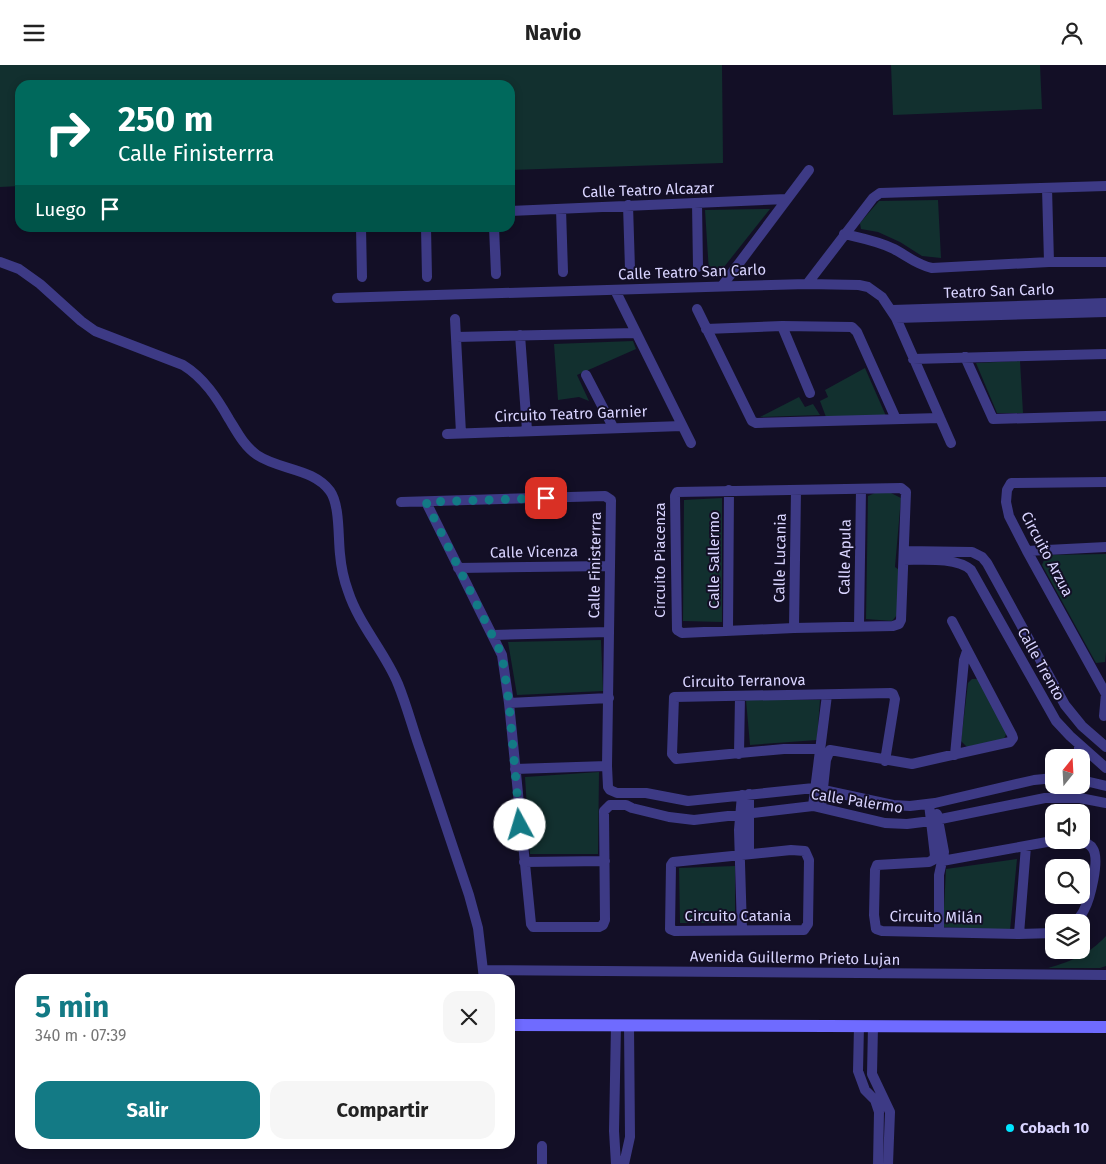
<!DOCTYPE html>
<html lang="es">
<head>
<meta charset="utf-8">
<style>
	:root { --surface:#fff; --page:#f6f6f6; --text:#222; --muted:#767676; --accent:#137a85 }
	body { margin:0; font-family:"Fira Sans",sans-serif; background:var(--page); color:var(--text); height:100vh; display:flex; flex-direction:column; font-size:19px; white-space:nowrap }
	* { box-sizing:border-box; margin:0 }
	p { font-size:16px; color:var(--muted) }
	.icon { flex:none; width:28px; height:28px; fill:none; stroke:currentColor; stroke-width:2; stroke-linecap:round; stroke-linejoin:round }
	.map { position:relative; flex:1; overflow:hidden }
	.panel { position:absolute; left:15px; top:909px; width:500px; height:175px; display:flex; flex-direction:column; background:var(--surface); border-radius:15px; box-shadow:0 2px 8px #0003 }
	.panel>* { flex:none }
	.hud { position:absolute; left:15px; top:15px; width:500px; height:152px; border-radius:15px; box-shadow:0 2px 8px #0003; background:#00695c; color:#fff; overflow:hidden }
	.needle { width:32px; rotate:18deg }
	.fabs { position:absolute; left:1045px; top:684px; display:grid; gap:10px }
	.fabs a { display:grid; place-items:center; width:45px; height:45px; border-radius:10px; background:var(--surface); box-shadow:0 2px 8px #0003; font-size:25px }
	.pin { position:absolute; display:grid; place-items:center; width:42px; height:42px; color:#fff; margin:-21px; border-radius:10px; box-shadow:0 2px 8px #0006 }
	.me { position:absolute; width:55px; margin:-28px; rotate:354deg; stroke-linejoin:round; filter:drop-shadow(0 0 4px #0008) }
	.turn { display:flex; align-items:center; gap:18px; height:105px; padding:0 20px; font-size:22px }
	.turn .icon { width:65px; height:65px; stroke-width:2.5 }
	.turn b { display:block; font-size:35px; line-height:42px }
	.then { display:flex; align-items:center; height:48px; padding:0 20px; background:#0003; gap:10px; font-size:19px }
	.round { display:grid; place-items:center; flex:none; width:52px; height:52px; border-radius:15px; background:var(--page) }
	.summary { display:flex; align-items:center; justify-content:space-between; height:85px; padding:0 20px }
	h1 { font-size:30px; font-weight:700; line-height:38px; color:var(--accent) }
	.button { display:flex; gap:10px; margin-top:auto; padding:10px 20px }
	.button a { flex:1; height:58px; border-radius:15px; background:var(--accent); color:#fff; font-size:20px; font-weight:700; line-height:58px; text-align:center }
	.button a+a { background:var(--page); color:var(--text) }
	header { display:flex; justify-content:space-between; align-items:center; height:65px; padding:0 20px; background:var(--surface); font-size:22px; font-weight:700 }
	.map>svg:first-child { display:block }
	.green { fill:#12302f }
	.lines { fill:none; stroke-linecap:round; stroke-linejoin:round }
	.street { stroke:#3d3a85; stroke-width:10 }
	.secondary { stroke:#6f6bff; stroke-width:12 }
	.route { stroke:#137a85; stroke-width:9; stroke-dasharray:0 16.2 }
	.poi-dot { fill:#00e5ff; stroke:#130f26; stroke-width:2 }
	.labels { text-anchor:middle; stroke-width:4; stroke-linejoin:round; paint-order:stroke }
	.street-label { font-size:15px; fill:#d9d4ff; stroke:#130f26 }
	.poi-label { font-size:15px; font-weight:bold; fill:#d9d4ff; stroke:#130f26; text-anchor:start }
</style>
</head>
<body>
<header><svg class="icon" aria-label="menu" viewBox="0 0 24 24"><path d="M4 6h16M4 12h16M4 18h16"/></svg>Navio<svg class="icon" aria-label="person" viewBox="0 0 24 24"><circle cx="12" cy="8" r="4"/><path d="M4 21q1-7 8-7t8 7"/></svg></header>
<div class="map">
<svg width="1106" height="1099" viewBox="0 0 1106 1099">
	<rect width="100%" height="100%" fill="#130f26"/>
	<path class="green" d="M0,0H722L723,98L510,105V20H20V121L0,122Z
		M891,0H1040L1042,44L893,50Z
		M938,135L941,193L922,191L900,177L878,167L861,164L860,158L879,136Z
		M770,144L720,207H709L705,145Z
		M633,276L636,284L577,310L589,336L579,332L558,335L554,279Z
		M1020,296L1023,348H997L976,298Z
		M865,303L886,351L826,352L820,336L828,332L825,325Z
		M799,332L805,342L813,339L820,350L760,352Z
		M875,428H891L901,433L895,502L902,507L897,550L892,556L866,554L868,431Z
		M722,433V557L683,556L684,435Z
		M1106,489V587L1105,597L1096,598L1042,500L1046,490Z
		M601,575L603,626L517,630L508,577Z
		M972,614H978L1007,667L1004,674L967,682L961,676L968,618Z
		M746,635H820L817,675L750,680Z
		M599,707L598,789H530L525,712Z
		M1017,794L1010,865L943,862L946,804Z
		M735,801V858H680L679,803Z
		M1106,871V901L1100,903H1048C1072,896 1088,890 1106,871Z"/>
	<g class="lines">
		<path class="street" d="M1047,123L1049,197
			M697,138L698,202
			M628,140L630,204
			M561,144L563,207
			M510,146L787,134
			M361,162L362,212
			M426,162L427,212
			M494,162L496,209
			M844,169C861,173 878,176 894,184C907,191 917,200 932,203L1049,197H1106
			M0,197L19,204L40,219L81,256L95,266L183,300C204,313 217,333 229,354C237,367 244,381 257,390C279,405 313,403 330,426C340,440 338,472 340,489C341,501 344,515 348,526C359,560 385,587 398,619C407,641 413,665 421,687C437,735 453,783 469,830L478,863L484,914
			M807,219L873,133L880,128L1106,121
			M722,221L809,105
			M615,225L691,378
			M337,233L807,219L859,220L868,222L882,232L896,253L951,378
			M697,244L752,356L756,358L940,353
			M892,245L1106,238
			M896,253L1106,247
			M455,254L461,368
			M782,261L810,328
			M706,264L782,261L852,262L857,267L896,354
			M520,270L527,365
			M456,272L636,268
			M965,292L993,354L1106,351
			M913,294L1106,289
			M586,310L613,362
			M447,369L682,361
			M901,423L906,427L901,555L899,559L893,561L794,563L682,568L677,565L675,431L677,427Z
			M401,437L605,431L611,435L607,701L608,722L610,725L617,728H646L688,736L814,723L893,740L910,741L935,738L1034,715L1054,713
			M426,437L502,590L509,638L531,859L533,862H599L603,860L605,855L604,746L610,740H626L632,743L669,752L694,755L813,741L885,758L907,759L931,756L1045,733H1080L1106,738
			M904,486L972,487L982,492L987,498L1065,640L1082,661L1106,682
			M1027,486L1106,482
			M904,495C923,495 957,492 971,505L1056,656L1070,671L1106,703
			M458,503L610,501
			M859,561L861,424
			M794,563L796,425
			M728,565L729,425
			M493,570L609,567
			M1106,629L1027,486L1009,451L1006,437L1007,425L1011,418L1106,417
			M509,638L609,633
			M1104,651L1106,629
			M820,684H784L676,694L672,689L674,632L891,628L893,629L895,634L885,696
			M739,689L740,631
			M955,690L964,595L967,586
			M1079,692V680
			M515,704L607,701
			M1081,715L1106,721
			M749,729V789
			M742,730L739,765L742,865
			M929,739L935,791L933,795L929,797L877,800L875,805L874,850L876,864L882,866L1019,869L1054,868
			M813,741L827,630
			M821,742L826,695L830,685L912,699L1010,677L1013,673L1012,670L952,556
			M937,749L944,787L939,810V866
			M791,785L805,786L809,795L808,859L804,865L675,866L670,864L671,800L673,797Z
			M942,796L1058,775
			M524,797L605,796
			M1074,858C1078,854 1082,850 1084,845C1090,834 1100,795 1093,784C1090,778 1082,776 1076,775
			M1019,869L1026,781
			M483,905L1106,910
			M859,961L858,1006L865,1025L875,1035L879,1047L878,1099
			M873,961L872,1009L890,1047L888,1099
			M542,1099V1081
			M616,1099L614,1066L616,960
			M624,1099L630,1072L629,960"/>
		<path class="secondary" d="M512,960L1106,962"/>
	</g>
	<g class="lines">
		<path class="route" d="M520,760L509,638L502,590L426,437L546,433"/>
	</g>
	<circle class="poi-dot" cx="1010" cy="1063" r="5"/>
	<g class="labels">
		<g class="street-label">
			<text transform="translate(648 125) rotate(-2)" y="5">Calle Teatro Alcazar</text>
			<text transform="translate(692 207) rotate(-2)" y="5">Calle Teatro San Carlo</text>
			<text transform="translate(999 226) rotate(-2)" y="5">Teatro San Carlo</text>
			<text transform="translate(571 349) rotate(-2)" y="5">Circuito Teatro Garnier</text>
			<text transform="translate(534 487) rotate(-1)" y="5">Calle Vicenza</text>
			<text transform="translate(1047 489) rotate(62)" y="5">Circuito Arzua</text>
			<text transform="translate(845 492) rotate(-89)" y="5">Calle Apula</text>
			<text transform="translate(780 493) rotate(-89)" y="5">Calle Lucania</text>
			<text transform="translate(660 495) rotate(-90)" y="5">Circuito Piacenza</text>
			<text transform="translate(714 495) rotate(-90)" y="5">Calle Sallermo</text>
			<text transform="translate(595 500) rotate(-89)" y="5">Calle Finisterrra</text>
			<text transform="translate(1041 599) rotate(61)" y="5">Calle Trento</text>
			<text transform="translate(744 616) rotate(-1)" y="5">Circuito Terranova</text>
			<text transform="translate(857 736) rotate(9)" y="5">Calle Palermo</text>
			<text x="738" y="856">Circuito Catania</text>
			<text transform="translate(936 852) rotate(1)" y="5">Circuito Milán</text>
			<text transform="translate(795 893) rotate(1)" y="5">Avenida Guillermo Prieto Lujan</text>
		</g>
		<g class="poi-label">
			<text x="1020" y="1068">Cobach 10</text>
		</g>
	</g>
</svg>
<div class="fabs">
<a><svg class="needle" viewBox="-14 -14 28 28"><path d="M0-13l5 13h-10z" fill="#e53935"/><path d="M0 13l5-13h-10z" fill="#767676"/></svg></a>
<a><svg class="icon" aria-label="sound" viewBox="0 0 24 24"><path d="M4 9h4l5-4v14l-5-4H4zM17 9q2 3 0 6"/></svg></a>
<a><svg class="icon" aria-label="search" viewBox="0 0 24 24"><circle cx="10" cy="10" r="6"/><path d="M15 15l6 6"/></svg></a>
<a><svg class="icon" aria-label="layers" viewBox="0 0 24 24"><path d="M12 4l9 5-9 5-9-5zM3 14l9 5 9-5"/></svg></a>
</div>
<div class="pin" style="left:546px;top:433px;background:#d93025"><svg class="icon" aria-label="arrive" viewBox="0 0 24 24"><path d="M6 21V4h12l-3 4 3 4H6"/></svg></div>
<svg class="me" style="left:520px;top:760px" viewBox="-20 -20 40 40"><circle r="19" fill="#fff"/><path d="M0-13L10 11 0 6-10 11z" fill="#137a85"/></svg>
<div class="hud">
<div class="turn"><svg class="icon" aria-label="right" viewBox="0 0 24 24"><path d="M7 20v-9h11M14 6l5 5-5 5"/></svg><div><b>250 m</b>Calle Finisterrra</div></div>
<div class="then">Luego<svg class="icon" aria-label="arrive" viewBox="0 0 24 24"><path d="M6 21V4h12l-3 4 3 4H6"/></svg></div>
</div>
<section class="panel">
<div class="summary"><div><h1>5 min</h1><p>340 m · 07:39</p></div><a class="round"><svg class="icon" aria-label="close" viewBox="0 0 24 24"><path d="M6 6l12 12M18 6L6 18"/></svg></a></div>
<div class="button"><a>Salir</a><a>Compartir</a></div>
</section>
</div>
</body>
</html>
